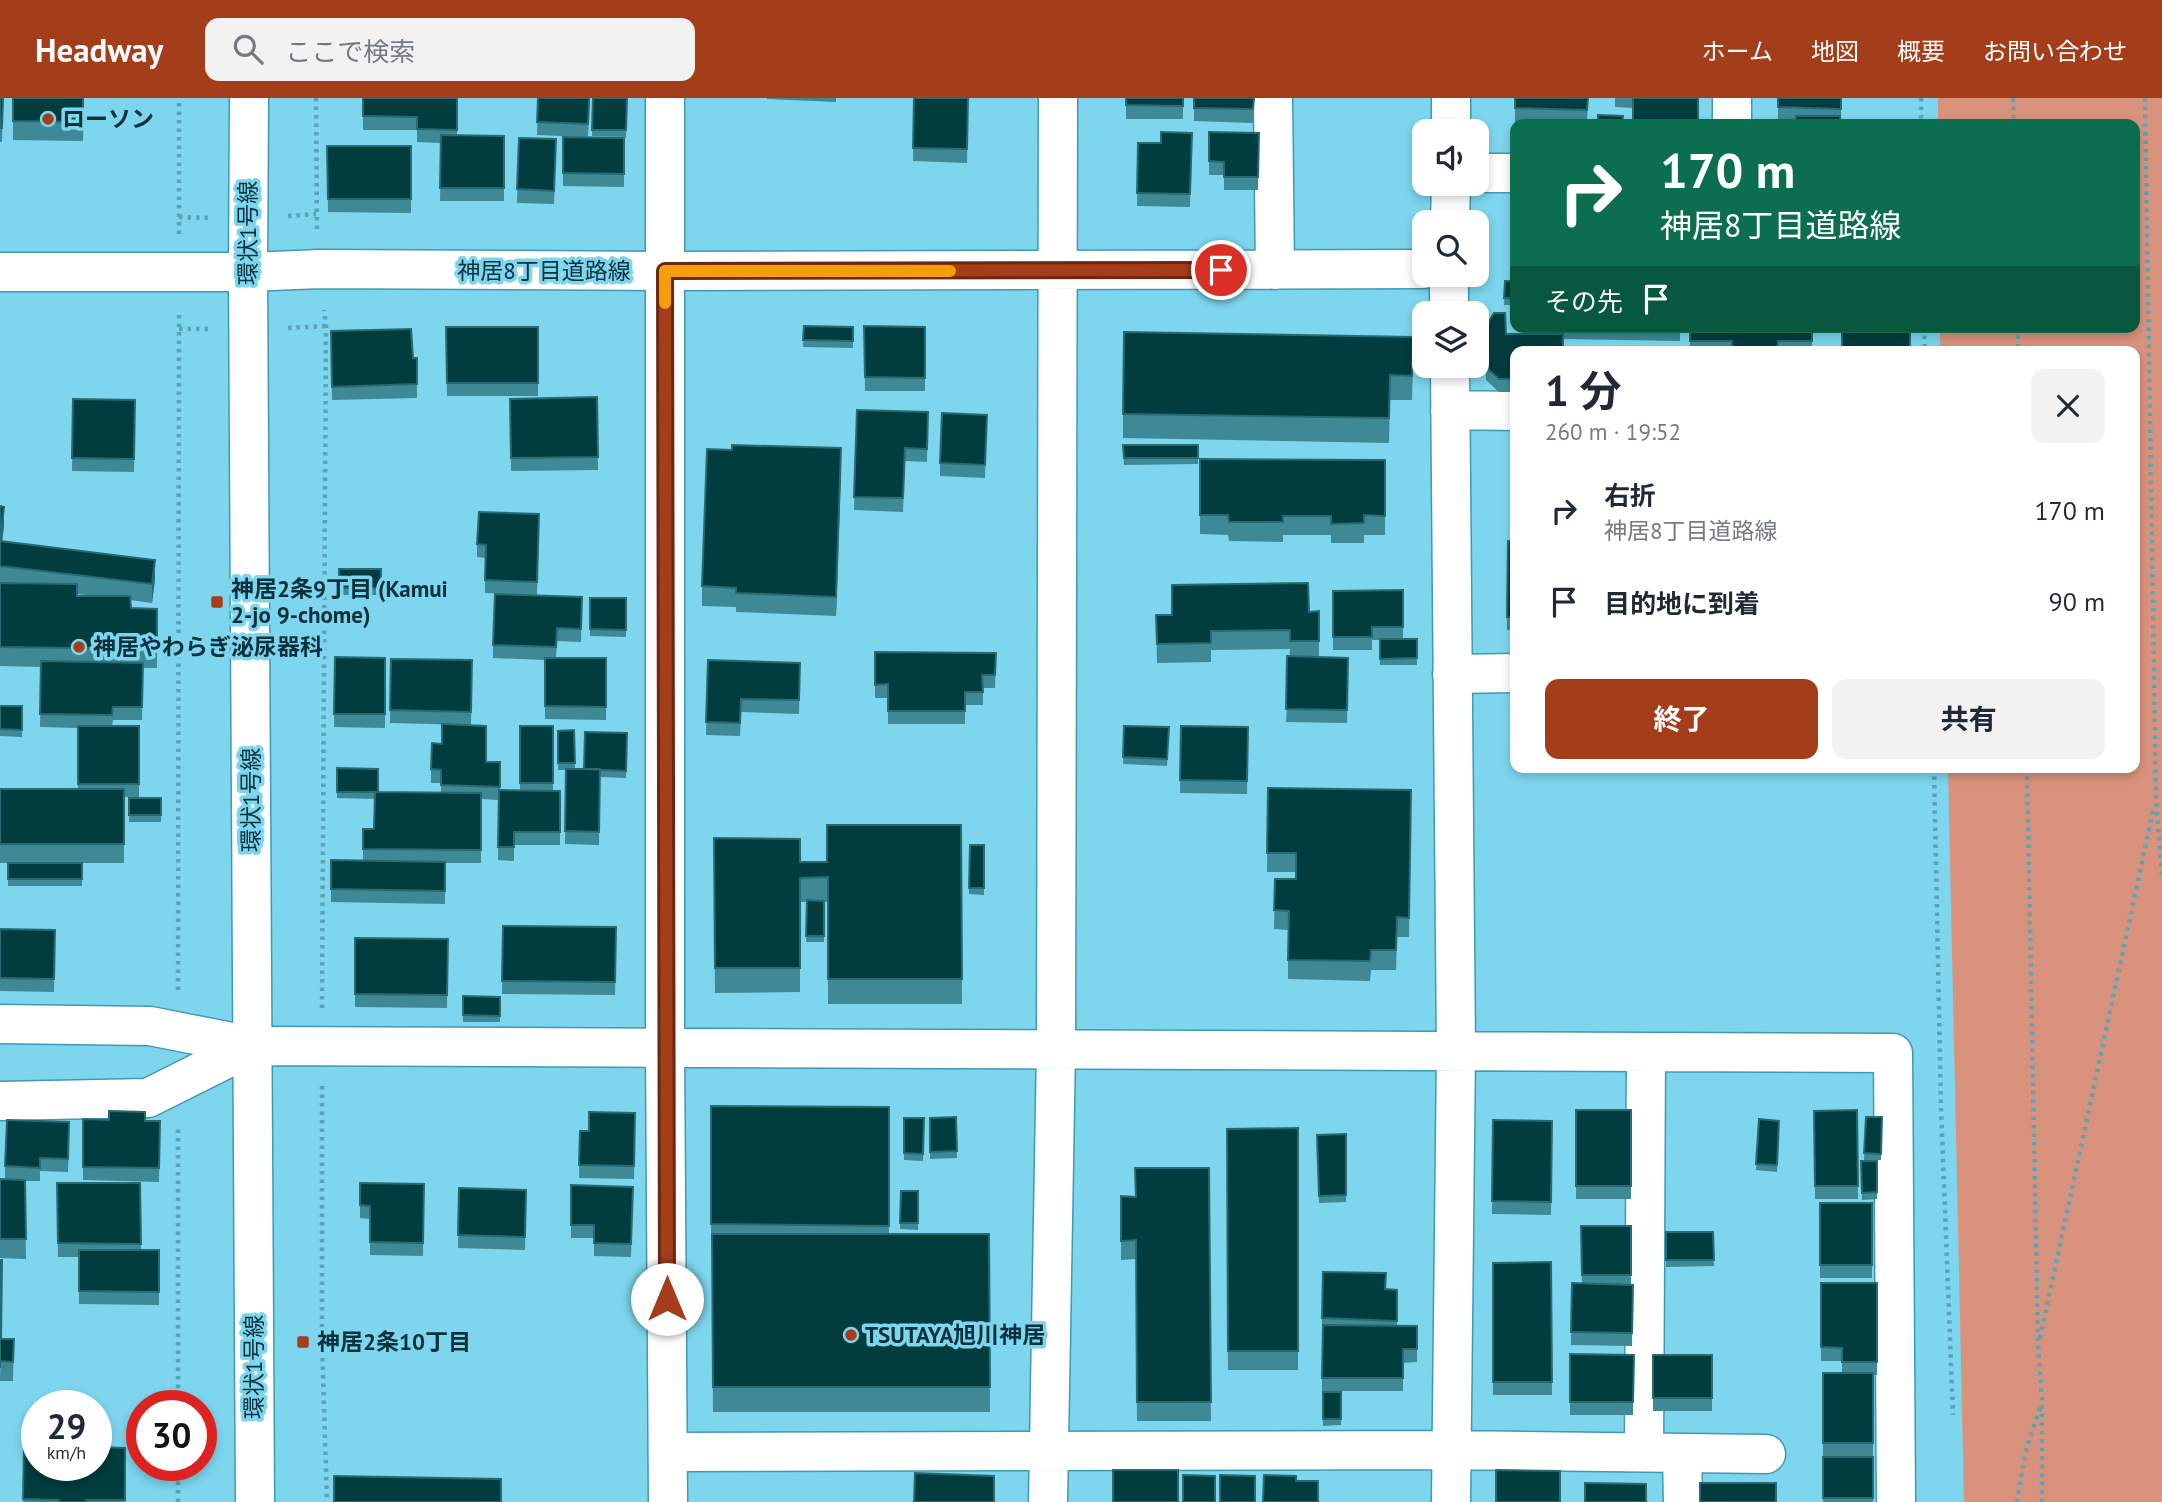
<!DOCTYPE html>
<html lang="ja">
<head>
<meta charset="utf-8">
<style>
	:root { --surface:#fff; --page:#f2f2f3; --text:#1f2937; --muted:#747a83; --accent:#a43d1a }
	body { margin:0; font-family:"PT Sans","Noto Sans JP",sans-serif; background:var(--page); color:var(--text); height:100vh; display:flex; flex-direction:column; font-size:26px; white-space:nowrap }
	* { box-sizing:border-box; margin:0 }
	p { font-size:23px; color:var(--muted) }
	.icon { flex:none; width:38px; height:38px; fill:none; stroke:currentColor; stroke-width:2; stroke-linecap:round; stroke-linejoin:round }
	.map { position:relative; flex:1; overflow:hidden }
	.side { position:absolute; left:1510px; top:248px; width:630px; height:427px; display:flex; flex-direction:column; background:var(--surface); border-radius:14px; box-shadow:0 4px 10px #0003 }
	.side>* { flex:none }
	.hud { position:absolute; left:1510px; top:21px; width:630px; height:214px; border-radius:14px; box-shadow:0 4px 10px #0003; background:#0b6e4f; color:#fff; overflow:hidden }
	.buttons { position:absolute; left:1412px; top:21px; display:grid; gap:14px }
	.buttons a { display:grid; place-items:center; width:77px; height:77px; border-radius:14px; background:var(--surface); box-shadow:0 4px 10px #0003; font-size:35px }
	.speed { position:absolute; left:21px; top:1292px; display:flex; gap:14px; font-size:35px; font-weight:700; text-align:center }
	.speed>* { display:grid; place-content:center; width:91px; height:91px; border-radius:50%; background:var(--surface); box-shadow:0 4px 10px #0003; line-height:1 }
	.speed small { font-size:18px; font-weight:400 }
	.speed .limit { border:10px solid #d22; background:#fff; color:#111 }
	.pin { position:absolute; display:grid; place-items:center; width:60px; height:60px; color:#fff; margin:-30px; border:4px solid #fff; border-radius:50%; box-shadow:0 2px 7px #0007 }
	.me { position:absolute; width:77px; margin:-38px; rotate:0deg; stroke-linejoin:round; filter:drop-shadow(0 0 5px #0008) }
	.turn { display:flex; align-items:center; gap:24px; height:147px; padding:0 35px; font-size:32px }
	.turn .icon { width:91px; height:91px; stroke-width:2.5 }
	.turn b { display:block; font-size:49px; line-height:60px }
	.then { display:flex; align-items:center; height:66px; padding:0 35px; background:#0003; gap:14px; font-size:26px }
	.round { display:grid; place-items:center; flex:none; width:74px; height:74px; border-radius:14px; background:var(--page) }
	.summary { display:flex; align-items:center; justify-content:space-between; height:119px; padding:0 35px }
	h1 { font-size:42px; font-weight:700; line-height:52px }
	.button { display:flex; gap:14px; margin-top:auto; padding:14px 35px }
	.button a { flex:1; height:80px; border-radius:14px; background:var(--accent); color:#fff; font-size:28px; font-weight:700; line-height:80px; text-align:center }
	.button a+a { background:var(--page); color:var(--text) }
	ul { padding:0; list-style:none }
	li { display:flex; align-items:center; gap:21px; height:91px; padding:0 35px }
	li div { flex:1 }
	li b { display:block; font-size:26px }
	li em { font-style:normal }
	header { display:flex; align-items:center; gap:42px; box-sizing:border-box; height:98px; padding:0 35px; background:var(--accent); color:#fff }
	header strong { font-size:33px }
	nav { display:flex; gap:38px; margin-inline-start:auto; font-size:24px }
	.search { width:490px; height:63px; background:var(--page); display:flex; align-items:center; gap:18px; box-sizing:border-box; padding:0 24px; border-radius:14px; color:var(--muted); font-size:26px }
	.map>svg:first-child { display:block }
	.green { fill:#d9937d }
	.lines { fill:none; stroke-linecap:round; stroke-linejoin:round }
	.minor-casing { stroke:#3f9ab1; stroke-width:41 }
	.major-casing { stroke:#3f9ab1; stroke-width:41 }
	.path { stroke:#5aa3b8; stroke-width:4.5; stroke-dasharray:3.5 5; stroke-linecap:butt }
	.minor { stroke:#fff; stroke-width:38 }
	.major { stroke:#fff; stroke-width:38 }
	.wall { fill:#3f8996; fill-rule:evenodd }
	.shaded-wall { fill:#266b73 }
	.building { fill:#013d3e; stroke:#266b73; stroke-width:2 }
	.route-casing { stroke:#6b2811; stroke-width:18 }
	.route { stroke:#a43d1a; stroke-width:12 }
	.slow { stroke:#f59e0b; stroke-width:12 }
	.poi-dot { fill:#a43d1a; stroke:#7dd5ee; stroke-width:2.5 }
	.labels { text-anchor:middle; stroke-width:7; stroke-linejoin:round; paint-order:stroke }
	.poi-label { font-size:23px; font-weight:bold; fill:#09313b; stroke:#7dd5ee; text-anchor:start }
	.street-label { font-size:23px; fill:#09313b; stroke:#7dd5ee }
</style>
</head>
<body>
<header>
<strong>Headway</strong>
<div class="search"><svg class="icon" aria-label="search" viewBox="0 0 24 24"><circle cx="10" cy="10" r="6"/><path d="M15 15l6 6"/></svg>ここで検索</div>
<nav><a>ホーム</a><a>地図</a><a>概要</a><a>お問い合わせ</a></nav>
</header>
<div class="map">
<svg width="2162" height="1404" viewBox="0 0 2162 1404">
	<rect width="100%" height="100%" fill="#7dd5ee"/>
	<path class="green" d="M1938,0H2162V1404H1964L1948,670H2135V254H1940V229H2135V26H1938Z"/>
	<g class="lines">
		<defs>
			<path id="minor" d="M665,0V950L668,1404
				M1273,0L1275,172
				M1732,26V0
				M1451,33V0
				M1477,75H1516
				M1450,124L1451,86
				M0,174H248L320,171L665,173L1424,171
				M1449,177V215
				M1450,268L1456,953L1451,1404
				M1450,312L1516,313
				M1452,576L1516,575
				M0,926L150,928L252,948L1893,955L1896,1404
				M0,1003L148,1000L252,948
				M668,1354L1451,1352L1766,1356
				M1644,1354L1646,954
				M1682,1355L1683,1404
				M1048,1404L1056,951L1058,0"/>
			<path id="major" d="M249,0L248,174L255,1404"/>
		</defs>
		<use href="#minor" class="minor-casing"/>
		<use href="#major" class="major-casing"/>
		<path class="path" d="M316,0L317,133
			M1921,0V26
			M2013,0L2014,26
			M2145,0L2156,701L2162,778
			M288,118L316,116
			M179,119L209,120
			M179,136V0
			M1924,229L1925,254
			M2018,229V254
			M288,230L326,228
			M179,231H209
			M1934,670L1941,1010L1953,1317
			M2027,670L2038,1248L2042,1301V1404
			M178,892L179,214
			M322,910L326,228L324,212
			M322,988V1244L327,1404
			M2040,1240L2154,708
			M178,1307V1030
			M178,1404V1367
			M2017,1404L2025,1355L2041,1307"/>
		<use href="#minor" class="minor"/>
		<use href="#major" class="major"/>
	</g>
	<path class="wall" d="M0,0H3L2,44H0Z
		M13,0H84L83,43L13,42Z
		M363,0H458L457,38H504V103H440L441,45L417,44V32H363Z
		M538,0H590L588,39L537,37Z
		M593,0H627L626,39L592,38Z
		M767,0H836V4L767,1Z
		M914,0H968L967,65L913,63Z
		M1126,0H1183V21H1126Z
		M1194,0H1254L1253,25L1194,23Z
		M1515,0H1588L1587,25L1515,24Z
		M1615,0H1698L1633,10L1615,9Z
		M1778,0H1841V24L1778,23Z
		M1209,34L1259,35L1258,92H1224V77H1209Z
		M1192,35L1190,109L1137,108L1138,45H1161Z
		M563,39L624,40V89L563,88Z
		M519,40L556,54L554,106L517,105Z
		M327,48H411V115L328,114Z
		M1505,183H1516V207H1504Z
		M804,228L853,229V250L803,249Z
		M864,228L925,229V293H865Z
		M1486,228L1506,236H1559V229H1680V243L1563,241L1516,254V294H1499L1486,282Z
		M446,229H538V298H447Z
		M1690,229H1812V254H1690Z
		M331,246L413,260H417V300L332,302Z
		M1413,264L1412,302H1390L1389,345L1123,340V316Z
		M597,299L598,372L511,373L510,301Z
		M73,301L135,302L134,374L72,373Z
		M857,312L928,314L927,364L905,363L903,414L854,412Z
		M987,317L985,380L940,378V365Z
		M1516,334V430H1512Z
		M1123,347H1198V366L1124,367Z
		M1200,361L1385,362V437H1364V445H1331V437H1283V444L1229,443L1228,437L1200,436Z
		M841,370L836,518L736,514V509L702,508V488Z
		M0,408L4,428L2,443L155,481L152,505L130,502L131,510L157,511V570H143L142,622H113L112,628H139V699H124V765H82V788H8V765H0V691H78V630L40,629L41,569L0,568ZM77,496L94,498H77Z
		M539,429L537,497L485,495V460L477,459V446Z
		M1508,443H1516V532H1507Z
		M339,471H381V497H339Z
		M1403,492V541H1417V567H1380V542H1372V552H1333V493Z
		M582,499L581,544L557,543L556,560H606V622L545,621V562L493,560V547Z
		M590,500H626V539L590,538Z
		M1319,513V559L1348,560L1347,625L1286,624L1290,551L1211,552V564L1157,565L1156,517Z
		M875,554L996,555L995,590H983V607H965V626H888V600H875Z
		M335,559L385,560V630L334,629Z
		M391,561L472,562L471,627L390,625Z
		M708,562L800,565L799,616L741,614L740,638L706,637Z
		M0,608H22V639L0,638Z
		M520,628H553V693H560V747H514V763L498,762L499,702L481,701V765H445V806L331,804V762H363V731H374L375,701L337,700V670L378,694H441V685H431V671L486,664H500V692H520Z
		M1124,628L1169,629L1167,668L1123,666Z
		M1181,628L1248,629L1247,696L1180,695Z
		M574,632L575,671H584L627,635L626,680L600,679L599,747L565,746L566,672H558V633Z
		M1815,670H1913V675L1815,673Z
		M1268,690L1411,692L1409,839H1397L1396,872H1371L1370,883L1288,881V832L1274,831L1275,781H1296V774H1267Z
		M129,700H161V724H129Z
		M961,727L962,906H828V804H824V844H806L807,804H800V894L715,895L714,740L800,764H827Z
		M970,747H984V797L969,796Z
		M503,828L616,829L615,897L502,896Z
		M0,831L55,832L54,894L0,893Z
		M355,840L448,841L447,910L355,909Z
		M463,898L500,899V924H463Z
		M711,1008L889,1009V1136H989L990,1314H713L712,1145H711Z
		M1576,1012H1631V1101H1576Z
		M1857,1012L1858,1101H1815L1814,1013Z
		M635,1015L634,1081L579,1080L580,1033H589Z
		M956,1019L957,1060L930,1061V1020Z
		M1866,1019H1882L1881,1062H1864Z
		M904,1020H924L923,1063L904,1062Z
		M83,1021L160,1023L159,1084L83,1082Z
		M1759,1021L1779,1023L1777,1074L1756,1072Z
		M1493,1022L1552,1023L1551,1117L1492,1116Z
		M1298,1030V1272H1228L1227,1031Z
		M1346,1036V1104L1319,1105L1317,1037Z
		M69,1038L68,1074L40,1073V1083H25L26,1161L0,1160V1081H5V1068Z
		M1861,1063H1877V1101L1862,1102Z
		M1209,1070L1211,1323H1137L1136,1161L1121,1162V1117L1136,1099Z
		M57,1085H140L141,1152H159V1207L79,1206V1159H58Z
		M360,1085L424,1086L423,1158L370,1157V1121L360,1120Z
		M571,1087L633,1089L631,1159L594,1158V1140H571Z
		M459,1090L526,1092L525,1152L458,1150Z
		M901,1093H918V1132L900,1131Z
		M1820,1105H1872V1180H1820Z
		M1581,1128H1631V1186L1633,1187L1632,1248L1571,1247L1572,1185H1582Z
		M1666,1134H1713L1714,1168L1666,1169Z
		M1551,1164L1552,1297H1493V1165Z
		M1821,1185H1877V1277H1873V1358H1823V1275H1842V1263H1821Z
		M1397,1192V1228H1417V1264L1403,1265V1293H1322V1220Z
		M1,1241H14L13,1283H0Z
		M1570,1256L1634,1257L1633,1317H1570Z
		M1653,1257H1712V1313H1653Z
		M1323,1294H1341V1327L1323,1328Z
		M24,1348L125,1350V1404H23Z
		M1823,1359H1873V1404H1823Z"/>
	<path class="shaded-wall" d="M841,350V370L836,518V499Z
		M4,409V428L0,461V442Z
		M155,462V481L152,505V486Z"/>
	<path class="building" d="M0,0H3L2,30H0Z
		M13,0H83V24L13,23Z
		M363,0H457V32L417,31V19L363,18Z
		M538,0H589L588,26L537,24Z
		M593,0H627L626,32H592Z
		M914,0H968L967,51L913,50Z
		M1126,0H1183V8L1126,7Z
		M1194,0H1254L1253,11L1194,10Z
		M1515,0H1588L1587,12L1515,10Z
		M1633,0H1698V26H1633Z
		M1778,0H1841V11L1778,9Z
		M1598,17L1623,18L1622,26H1598Z
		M1796,18H1840V26H1796Z
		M1161,34L1192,35L1190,96L1137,95L1138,45H1161Z
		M1209,34L1259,35L1258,79H1224V64L1209,63Z
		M441,37L504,38V90H440Z
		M563,39L624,40V76L563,75Z
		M519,40L556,41L554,93L517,91Z
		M327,48H411V101H328Z
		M1505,183H1516V200H1504Z
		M1494,215H1505L1506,236H1563V254H1516V281H1499L1486,269V228Z
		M804,228L853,229V243L803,242Z
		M864,228L925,229V280L865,279Z
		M446,229H538V285H447Z
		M1637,229H1680V230Z
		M1690,229H1812V243H1778L1777,254H1732V243H1690Z
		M1842,229H1910V254H1842Z
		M411,231L413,260H417V286L332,289L331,233Z
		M1124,234L1413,239L1412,278L1390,277L1389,320L1123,316Z
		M597,299L598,359L511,360L510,301Z
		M73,301L135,302L134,361L72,360Z
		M857,312L928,314L927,351L905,350L903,400L854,399Z
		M942,315L987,317L985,367L940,365Z
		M1516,334V417H1512Z
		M732,347L841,350L836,499L736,495V490L702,488L707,351L732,352Z
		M1123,347H1198V360H1124Z
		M1200,361L1385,362V418L1364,417V425L1331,426V418H1283V424H1229L1228,417H1200Z
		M0,408L4,409L0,442Z
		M479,414L539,416L537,484L485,482L486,447L477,446Z
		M0,443L155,462L152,486L0,468Z
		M1508,443H1516V519H1507Z
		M339,471H381V490H339Z
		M0,485L77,486V498H130L131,510L157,511V551L0,549Z
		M1308,485L1309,514L1319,513V543H1290V532L1211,533V545L1157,546L1156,517H1172V487Z
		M1403,492V529H1372V539H1333V493Z
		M495,496L582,499L581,531L557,530L556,549L493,547Z
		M590,500H626V532L590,531Z
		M1380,541H1417V560L1380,561Z
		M875,554L996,555L995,577H982L983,594H965V613H888V586L875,587Z
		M1287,558L1348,560L1347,612L1286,611Z
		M335,559L385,560V616H334Z
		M545,560H606V609L545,608Z
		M391,561L472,562L471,614L390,612Z
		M708,562L800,565L799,602L741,601L740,625L706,624Z
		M41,563L143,565L142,609H113L112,617L40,616Z
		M0,608H22V632L0,631Z
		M442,626L486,628V664H500V689L441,687V672L431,671L432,645L442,646Z
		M78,628H139V686H78Z
		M520,628H553V685H520Z
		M1124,628L1169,629L1167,661L1123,659Z
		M1181,628L1248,629L1247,683L1180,682Z
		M574,632L575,665H558V633Z
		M585,634L627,635L626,673L584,671Z
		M337,670L378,671V694H337Z
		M566,671H600L599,734L565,733Z
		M1268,690L1411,692L1409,820L1397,819L1396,852H1371L1370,863L1288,862L1289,813L1274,812L1275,781H1296V755H1267Z
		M0,691H124V746H0Z
		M499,692L560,693V734H514V749H498Z
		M375,694L481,695V752L363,751V731H374Z
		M129,700H161V717H129Z
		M827,727H961L962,881H828V779L800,780V870H715L714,740L800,741V764H827Z
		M970,747H984V790H969Z
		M331,762L445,764V793L331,791Z
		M8,765H82V781H8Z
		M807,802L824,803V838H806Z
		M503,828L616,829L615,884L502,883Z
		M0,831L55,832L54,881L0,880Z
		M355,840L448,841L447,897L355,896Z
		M463,898L500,899V918L463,917Z
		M711,1008L889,1009V1128L711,1126Z
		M1576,1012H1631V1088H1576Z
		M1857,1012L1858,1088H1815L1814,1013Z
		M109,1013L145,1014V1023H160L159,1070L83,1069V1021L109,1022Z
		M589,1014L635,1015L634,1068L579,1067L580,1033H589Z
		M956,1019L957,1053L930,1054V1020Z
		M1866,1019H1882L1881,1056L1864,1055Z
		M904,1020H924L923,1056L904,1055Z
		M1759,1021L1779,1023L1777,1067L1756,1066Z
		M7,1022L69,1024L68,1061L40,1060V1070L5,1068Z
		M1493,1022L1552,1023L1551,1104L1492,1103Z
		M1298,1030V1253H1228L1227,1031Z
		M1346,1036V1097L1319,1098L1317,1037Z
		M1861,1063H1877V1094L1862,1095Z
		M1135,1070H1209L1211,1304H1137L1136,1142L1121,1143V1098L1136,1099Z
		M0,1081L25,1082L26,1141H0Z
		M57,1085H140L141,1146L58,1145Z
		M360,1085L424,1086L423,1145L370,1144V1108L360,1107Z
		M571,1087L633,1089L631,1146L594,1145V1127H571Z
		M459,1090L526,1092L525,1139L458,1137Z
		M901,1093H918V1125H900Z
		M1820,1105H1872V1167H1820Z
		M1581,1128H1631V1177H1582Z
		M1666,1134H1713L1714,1162H1666Z
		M712,1136H989L990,1289H713Z
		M79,1152H159V1194L79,1193Z
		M0,1162H2L1,1241H14L13,1264L0,1263V1270Z
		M1551,1164L1552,1284H1493V1165Z
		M1323,1174L1386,1175L1385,1191L1397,1192V1223L1322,1220Z
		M1572,1185L1633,1187L1632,1235L1571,1234Z
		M1821,1185H1877V1264H1842V1250L1821,1249Z
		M1323,1227L1417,1228V1251H1403V1280H1322Z
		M1570,1256L1634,1257L1633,1304H1570Z
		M1653,1257H1712V1300H1653Z
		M1823,1275H1873V1345H1823Z
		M1323,1294H1341V1321H1323Z
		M24,1348H37V1367H96V1349L125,1350V1402H86V1404H59V1402L23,1401Z
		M1823,1359H1873V1400H1823Z
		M1113,1372H1178V1404H1113Z
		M1496,1372L1560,1373V1404H1496Z
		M915,1375L994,1378V1404H914Z
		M1183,1377L1215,1378V1404H1183Z
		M1220,1377L1255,1378V1404H1220Z
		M1264,1377L1296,1378V1383H1318V1404H1263Z
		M334,1378L501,1381V1404H334Z
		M1585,1385L1646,1386V1404H1585Z
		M1700,1385H1776V1404H1700Z"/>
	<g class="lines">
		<defs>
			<path id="route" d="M667,1201L665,173L1221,172"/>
		</defs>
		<use href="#route" class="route-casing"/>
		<use href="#route" class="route"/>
		<path class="slow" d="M665,205V173H950"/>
	</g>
	<g class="poi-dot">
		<circle cx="48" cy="21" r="7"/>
		<rect x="210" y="497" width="14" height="14" rx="3.5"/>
		<circle cx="79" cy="549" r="7"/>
		<circle cx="851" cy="1237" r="7"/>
		<rect x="296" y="1237" width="14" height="14" rx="3.5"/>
	</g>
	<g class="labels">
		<g class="poi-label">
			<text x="62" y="29">ローソン</text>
			<text x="231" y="499">神居2条9丁目 (Kamui<tspan x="231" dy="26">2-jo 9-chome)</tspan></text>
			<text x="93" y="557">神居やわらぎ泌尿器科</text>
			<text x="865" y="1245">TSUTAYA旭川神居</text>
			<text x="317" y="1252">神居2条10丁目</text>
		</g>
		<g class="street-label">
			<text transform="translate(248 135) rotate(-90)" y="8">環状1号線</text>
			<text x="544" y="181">神居8丁目道路線</text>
			<text transform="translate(251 702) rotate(-90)" y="8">環状1号線</text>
			<text transform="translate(254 1269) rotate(-90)" y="8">環状1号線</text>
		</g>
	</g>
</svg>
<div class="buttons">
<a><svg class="icon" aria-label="sound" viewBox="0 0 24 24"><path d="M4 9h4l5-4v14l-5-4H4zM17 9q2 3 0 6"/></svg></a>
<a><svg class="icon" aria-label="search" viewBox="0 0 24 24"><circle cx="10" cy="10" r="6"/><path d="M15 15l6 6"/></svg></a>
<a><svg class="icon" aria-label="layers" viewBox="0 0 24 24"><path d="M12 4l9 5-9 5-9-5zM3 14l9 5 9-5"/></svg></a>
</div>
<div class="speed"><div>29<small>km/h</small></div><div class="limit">30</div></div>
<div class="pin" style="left:1221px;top:172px;background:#d93025"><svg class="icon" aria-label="arrive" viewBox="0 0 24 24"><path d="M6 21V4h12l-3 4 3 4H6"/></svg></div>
<svg class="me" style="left:667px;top:1201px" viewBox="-20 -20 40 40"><circle r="19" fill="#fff"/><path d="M0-13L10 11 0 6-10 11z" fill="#a43d1a"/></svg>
<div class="hud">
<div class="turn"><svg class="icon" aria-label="right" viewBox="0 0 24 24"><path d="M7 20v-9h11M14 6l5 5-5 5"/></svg><div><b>170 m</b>神居8丁目道路線</div></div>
<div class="then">その先<svg class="icon" aria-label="arrive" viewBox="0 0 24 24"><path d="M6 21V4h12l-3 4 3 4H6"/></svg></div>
</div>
<section class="side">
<div class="summary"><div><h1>1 分</h1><p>260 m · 19:52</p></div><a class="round"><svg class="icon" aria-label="close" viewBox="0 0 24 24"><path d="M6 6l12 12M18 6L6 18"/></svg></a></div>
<ul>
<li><svg class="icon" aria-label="right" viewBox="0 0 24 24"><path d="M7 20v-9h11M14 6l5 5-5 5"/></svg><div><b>右折</b><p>神居8丁目道路線</p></div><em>170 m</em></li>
<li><svg class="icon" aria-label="arrive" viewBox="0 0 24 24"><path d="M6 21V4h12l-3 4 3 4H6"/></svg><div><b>目的地に到着</b></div><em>90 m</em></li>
</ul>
<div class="button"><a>終了</a><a>共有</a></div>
</section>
</div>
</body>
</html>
